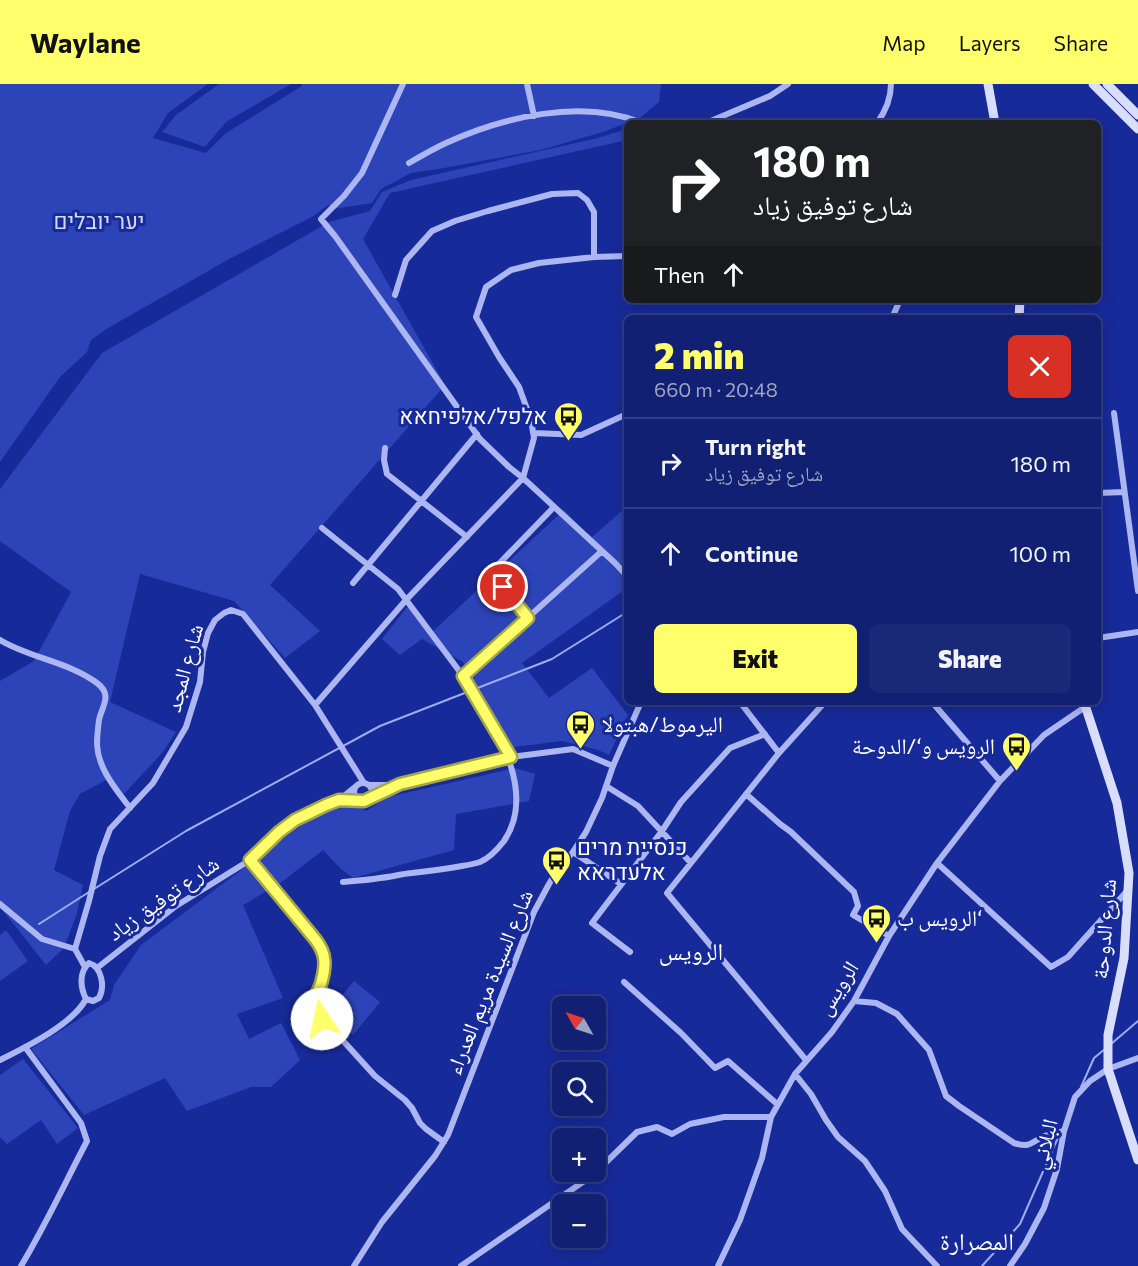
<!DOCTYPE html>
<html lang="en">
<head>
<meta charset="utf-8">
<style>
	:root { --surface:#112073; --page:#1a2878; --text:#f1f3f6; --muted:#9ca3c4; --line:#303e85; --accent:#ffff6b }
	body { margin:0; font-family:Commissioner,"Noto Naskh Arabic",Heebo,sans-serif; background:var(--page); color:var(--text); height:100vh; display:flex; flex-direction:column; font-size:22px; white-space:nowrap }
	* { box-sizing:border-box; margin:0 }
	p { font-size:20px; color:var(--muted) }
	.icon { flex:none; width:33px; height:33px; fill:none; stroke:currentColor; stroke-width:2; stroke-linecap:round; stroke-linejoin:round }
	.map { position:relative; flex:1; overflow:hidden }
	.panel { position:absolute; left:624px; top:231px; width:477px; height:390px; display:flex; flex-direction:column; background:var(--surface); border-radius:9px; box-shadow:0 3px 15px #0003,0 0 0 2px var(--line) }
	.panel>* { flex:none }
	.banner { position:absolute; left:624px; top:36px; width:477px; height:183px; border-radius:9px; box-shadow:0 3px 15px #0003,0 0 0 2px var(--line); background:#202124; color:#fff; overflow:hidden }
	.needle { width:39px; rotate:309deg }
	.tools { position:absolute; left:552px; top:912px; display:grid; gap:12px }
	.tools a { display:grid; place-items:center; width:54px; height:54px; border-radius:9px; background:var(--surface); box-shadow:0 3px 15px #0003,0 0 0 2px var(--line); font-size:30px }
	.pin { position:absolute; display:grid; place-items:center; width:51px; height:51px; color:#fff; margin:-26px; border:3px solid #fff; border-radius:50%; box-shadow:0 2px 6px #0007 }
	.me { position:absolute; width:66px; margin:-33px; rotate:349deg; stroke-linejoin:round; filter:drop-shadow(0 0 4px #0008) }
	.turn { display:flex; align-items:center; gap:21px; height:126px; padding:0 30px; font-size:27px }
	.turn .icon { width:78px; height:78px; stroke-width:2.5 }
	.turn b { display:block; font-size:42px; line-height:51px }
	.then { display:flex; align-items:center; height:57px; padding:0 30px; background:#0003; gap:12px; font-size:22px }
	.round { display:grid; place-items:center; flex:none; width:63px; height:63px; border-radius:9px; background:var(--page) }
	.headline { display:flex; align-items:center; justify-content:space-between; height:102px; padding:0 30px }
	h1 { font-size:36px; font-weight:800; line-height:45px; color:var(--accent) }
	.primary-button { display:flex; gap:12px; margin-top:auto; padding:12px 30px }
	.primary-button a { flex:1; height:69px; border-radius:9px; background:var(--accent); color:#111; font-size:24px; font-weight:800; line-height:69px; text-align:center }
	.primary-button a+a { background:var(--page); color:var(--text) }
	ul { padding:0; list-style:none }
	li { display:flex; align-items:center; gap:18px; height:90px; padding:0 30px; border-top:2px solid var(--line) }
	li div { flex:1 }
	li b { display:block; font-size:22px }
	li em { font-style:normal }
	header { display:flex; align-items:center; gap:36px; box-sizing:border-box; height:84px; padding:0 30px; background:var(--accent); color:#111 }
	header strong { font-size:28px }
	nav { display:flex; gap:33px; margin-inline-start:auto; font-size:21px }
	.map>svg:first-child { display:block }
	.green { fill:#2d44b8 }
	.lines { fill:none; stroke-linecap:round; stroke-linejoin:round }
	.stream { stroke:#9dadf4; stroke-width:2 }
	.street { stroke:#abb6f2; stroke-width:6 }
	.secondary { stroke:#d9defc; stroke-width:9 }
	.route-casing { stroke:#a6a646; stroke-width:15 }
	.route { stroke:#ffff6b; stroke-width:10 }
	.labels { text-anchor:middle; stroke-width:6; stroke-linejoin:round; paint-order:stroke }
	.park-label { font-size:22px; fill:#d2d9fc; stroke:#172a99 }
	.poi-label { font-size:22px; fill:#fff; stroke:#172a99; text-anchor:start }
	.street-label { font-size:22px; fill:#fff; stroke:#172a99 }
	.neighbourhood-label { font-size:24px; fill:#fff; stroke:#172a99 }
</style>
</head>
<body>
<header>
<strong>Waylane</strong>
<nav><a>Map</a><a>Layers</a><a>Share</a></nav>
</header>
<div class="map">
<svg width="1138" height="1182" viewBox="0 0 1138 1182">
	<rect width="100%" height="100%" fill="#172a99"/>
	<path class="green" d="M0,0H208L168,29L153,54L206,69L226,49L302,2L301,0H661L659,18L640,34L603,48L540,66L444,84L411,89L381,105L372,119L333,125L328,121L312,133L231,174L108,244L91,256L87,268L60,293L0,378Z
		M219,0H291L226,38L205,63L162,48L176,31Z
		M627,45V56L390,109L363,155L445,301L270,501L320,547L285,574L234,517L140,490L110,618L176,648L162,669L124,710L110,694L80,710L70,727L54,786L83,801L77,829L64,864L46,881L0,823V597L34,577L71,508L0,457V405L102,269L329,138L370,127L382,108L411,96L598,54Z
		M624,425L627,428V504L522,579L549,614L592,584L628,631L609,671L598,666L562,657L514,663L463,578L422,555L400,571L382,555L408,522L433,547L564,426L591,454Z
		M515,684L535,690L529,717L456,730L454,766L353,794L341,785L323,766L279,800L243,821L283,914L237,930L249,955L281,939L300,976L271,1003H251L187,1027L165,994L84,1031L31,965L110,916L114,901L141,861L316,730C336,722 346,714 366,727L388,713Z
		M6,846L28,877L0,897V851Z
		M354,897L380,918L353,951L327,930Z
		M23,975L78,1044L57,1060L41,1036L7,1060L0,1053V991Z"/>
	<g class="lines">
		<path class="stream" d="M94,805L186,747L380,642L552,575L627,528
			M39,840L89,808
			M1111,960L1138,937
			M1081,1003L1094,974L1105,965
			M982,1182L1020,1140L1060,1049"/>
		<path class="street" d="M403,0L362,89L344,112L321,135L335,152L480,355L509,383L523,394L615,479L627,492
			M527,0L534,32
			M706,39L770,12L788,0
			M877,39C885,28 891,14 891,0
			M409,79C421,72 433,65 446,59C503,33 582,14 642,39
			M395,211L406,176L432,147L455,137L488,127L552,110L578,109L587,116L594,128V173
			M892,234L900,216
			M1114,329L1138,507
			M534,349L581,351L627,330
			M385,364L384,376L387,390L467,453
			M1098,409L1124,408
			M322,444L398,505L463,592L511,673
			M353,499L477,350
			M528,534L491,488L554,423
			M1098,554L1138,548
			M0,556C30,574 69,578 97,599C113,611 102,622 99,636C98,644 97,652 97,660C98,685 116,705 130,724
			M463,592L602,467
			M740,618L779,669
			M932,618L1000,697
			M315,621L406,516L523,394L534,354L531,336L519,303L499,273L476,233L486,203L511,186L539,179L594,173L627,172
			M354 708a9 9 0 1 1 18 0a9 9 0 1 1-18 0Z
			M369,701H397
			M606,702L638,722L691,779
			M746,710L780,740L791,748L854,808L858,822L853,831L889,852
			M370,714L401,701L511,673L573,665L613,682
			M573,768L621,800
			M250,776L315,855C327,870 326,882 320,900C317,911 313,916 317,928L375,992L405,1016L412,1024L420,1039L426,1045L444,1058
			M937,779L1051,883L1068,873L1127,807
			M343,798C355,797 368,796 380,794C391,793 401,790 412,789C429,787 445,785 462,782C468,781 474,780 480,778C490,774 497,766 504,757C521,732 518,701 508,674
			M0,820L42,855L75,865
			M630,868L592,839L662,747L681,718L730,664L765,650
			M89,879C102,883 105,903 99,914L93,917L86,915C80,903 79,888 89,879Z
			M85,883L75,865L89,817L100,772L110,745L153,699L186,643L200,598L203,568L208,549L215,536L224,529L231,526L243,530L315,621L364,699
			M97,884L176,822L250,776L279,748L295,736L312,726L339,716L355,703
			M624,898L681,949L715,984L728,977L777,1020
			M854,917L876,919L897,930L929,966L946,1012L959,1022L1014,1059C1031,1064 1029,1059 1043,1053C1049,1050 1057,1049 1064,1047
			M0,976C26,963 73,940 86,915
			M806,976L667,809L779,669L825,618
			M795,990L811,1010L826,1036L838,1053L865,1077L885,1107L902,1145L937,1182
			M21,1182C45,1142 65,1099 87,1057L81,1039L25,963
			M354,1182L382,1138L435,1072L448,1051L534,828L549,800L558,785L573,768L586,748L602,714L613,682L641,618
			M461,1182L593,1091L637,1048L657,1043L672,1050L690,1040L724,1033H771
			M718,1182L740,1136L762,1074L771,1033L795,990L832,948L854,917L889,852L937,779L1000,697L1044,651L1085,623
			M1010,1182L1025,1160L1044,1124L1057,1085L1064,1047L1075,1013L1090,997L1108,985L1138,974"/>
		<path class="secondary" d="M988,0L995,39
			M1093,0L1138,45
			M1107,0L1138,31
			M1019,234L1020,216
			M1084,618L1117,719L1129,789L1124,874L1108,951V985L1138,1076"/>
	</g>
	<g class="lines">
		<defs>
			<path id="route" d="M322,935C319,931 316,928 315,923C313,914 318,908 321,900C326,882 327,870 315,855L250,776L279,748L295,736L326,721L339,716L364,717L400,700L511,673L463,592L528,534L503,503"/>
		</defs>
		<use href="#route" class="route-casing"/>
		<use href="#route" class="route"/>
	</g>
	<defs>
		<symbol id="bus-pin" viewBox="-11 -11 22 30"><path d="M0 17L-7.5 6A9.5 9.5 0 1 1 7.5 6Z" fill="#ffff6b" stroke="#172a99"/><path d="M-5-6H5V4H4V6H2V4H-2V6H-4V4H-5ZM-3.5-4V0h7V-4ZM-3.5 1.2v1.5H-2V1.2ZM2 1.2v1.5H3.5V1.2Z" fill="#111"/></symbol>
	</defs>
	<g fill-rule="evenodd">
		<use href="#bus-pin" x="552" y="316" width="33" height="45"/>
		<use href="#bus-pin" x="564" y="624" width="33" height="45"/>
		<use href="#bus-pin" x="1000" y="646" width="33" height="45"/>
		<use href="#bus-pin" x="540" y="760" width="33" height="45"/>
		<use href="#bus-pin" x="860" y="818" width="33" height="45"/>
	</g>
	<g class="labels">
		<g class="park-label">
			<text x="99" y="145">יער יובלים</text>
		</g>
		<g class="poi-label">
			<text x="547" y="340" text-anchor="end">אלפל/אלפיחאא</text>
			<text x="602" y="648">اليرموط/هبتولا</text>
			<text x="995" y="670" text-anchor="end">الرويس و‘/الدوحة</text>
			<text x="577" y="771">כנסיית מרים<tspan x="577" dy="25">אלעדראא</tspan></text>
			<text x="897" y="842">الرويس ب‘</text>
		</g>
		<g class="street-label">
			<text transform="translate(184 584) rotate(-75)" y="8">شارع المجد</text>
			<text transform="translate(163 814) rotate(-35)" y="8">شارع توفيق زياد</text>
			<text transform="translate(1104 845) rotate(-85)" y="8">شارع الدوحة</text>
			<text transform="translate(489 898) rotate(-68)" y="8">شارع السيدة مريم العدراء</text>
			<text transform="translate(837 904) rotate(-58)" y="8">الرويس</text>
			<text transform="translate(1044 1060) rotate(-76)" y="8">البلاني</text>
		</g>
		<g class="neighbourhood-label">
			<text x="691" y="876">الرويس</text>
			<text x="977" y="1166">المصرارة</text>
		</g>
	</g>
</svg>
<div class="tools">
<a><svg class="needle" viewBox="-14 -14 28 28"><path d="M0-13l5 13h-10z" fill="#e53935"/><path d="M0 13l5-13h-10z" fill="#9ca3c4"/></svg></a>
<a><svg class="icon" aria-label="search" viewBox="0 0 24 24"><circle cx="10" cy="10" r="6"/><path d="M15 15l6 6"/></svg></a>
<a>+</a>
<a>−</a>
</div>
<div class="pin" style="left:503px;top:503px;background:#d93025"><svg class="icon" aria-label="arrive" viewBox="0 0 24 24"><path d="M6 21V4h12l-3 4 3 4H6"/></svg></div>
<svg class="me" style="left:322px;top:935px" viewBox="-20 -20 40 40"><circle r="19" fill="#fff"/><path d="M0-13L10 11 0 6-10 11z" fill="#ffff6b"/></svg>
<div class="banner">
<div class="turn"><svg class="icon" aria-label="right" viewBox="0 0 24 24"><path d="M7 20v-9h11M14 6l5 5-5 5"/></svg><div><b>180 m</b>شارع توفيق زياد</div></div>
<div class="then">Then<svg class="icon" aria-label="ahead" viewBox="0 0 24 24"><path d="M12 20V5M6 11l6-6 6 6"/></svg></div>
</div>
<section class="panel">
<div class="headline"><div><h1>2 min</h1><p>660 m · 20:48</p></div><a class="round" style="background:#d93025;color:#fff"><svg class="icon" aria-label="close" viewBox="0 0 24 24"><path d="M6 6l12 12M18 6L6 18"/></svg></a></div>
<ul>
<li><svg class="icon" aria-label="right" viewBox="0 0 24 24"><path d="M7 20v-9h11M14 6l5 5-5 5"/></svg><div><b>Turn right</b><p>شارع توفيق زياد</p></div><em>180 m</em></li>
<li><svg class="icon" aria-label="ahead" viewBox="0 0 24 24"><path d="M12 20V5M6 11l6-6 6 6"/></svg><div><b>Continue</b></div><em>100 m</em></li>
</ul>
<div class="primary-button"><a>Exit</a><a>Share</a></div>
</section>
</div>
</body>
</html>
